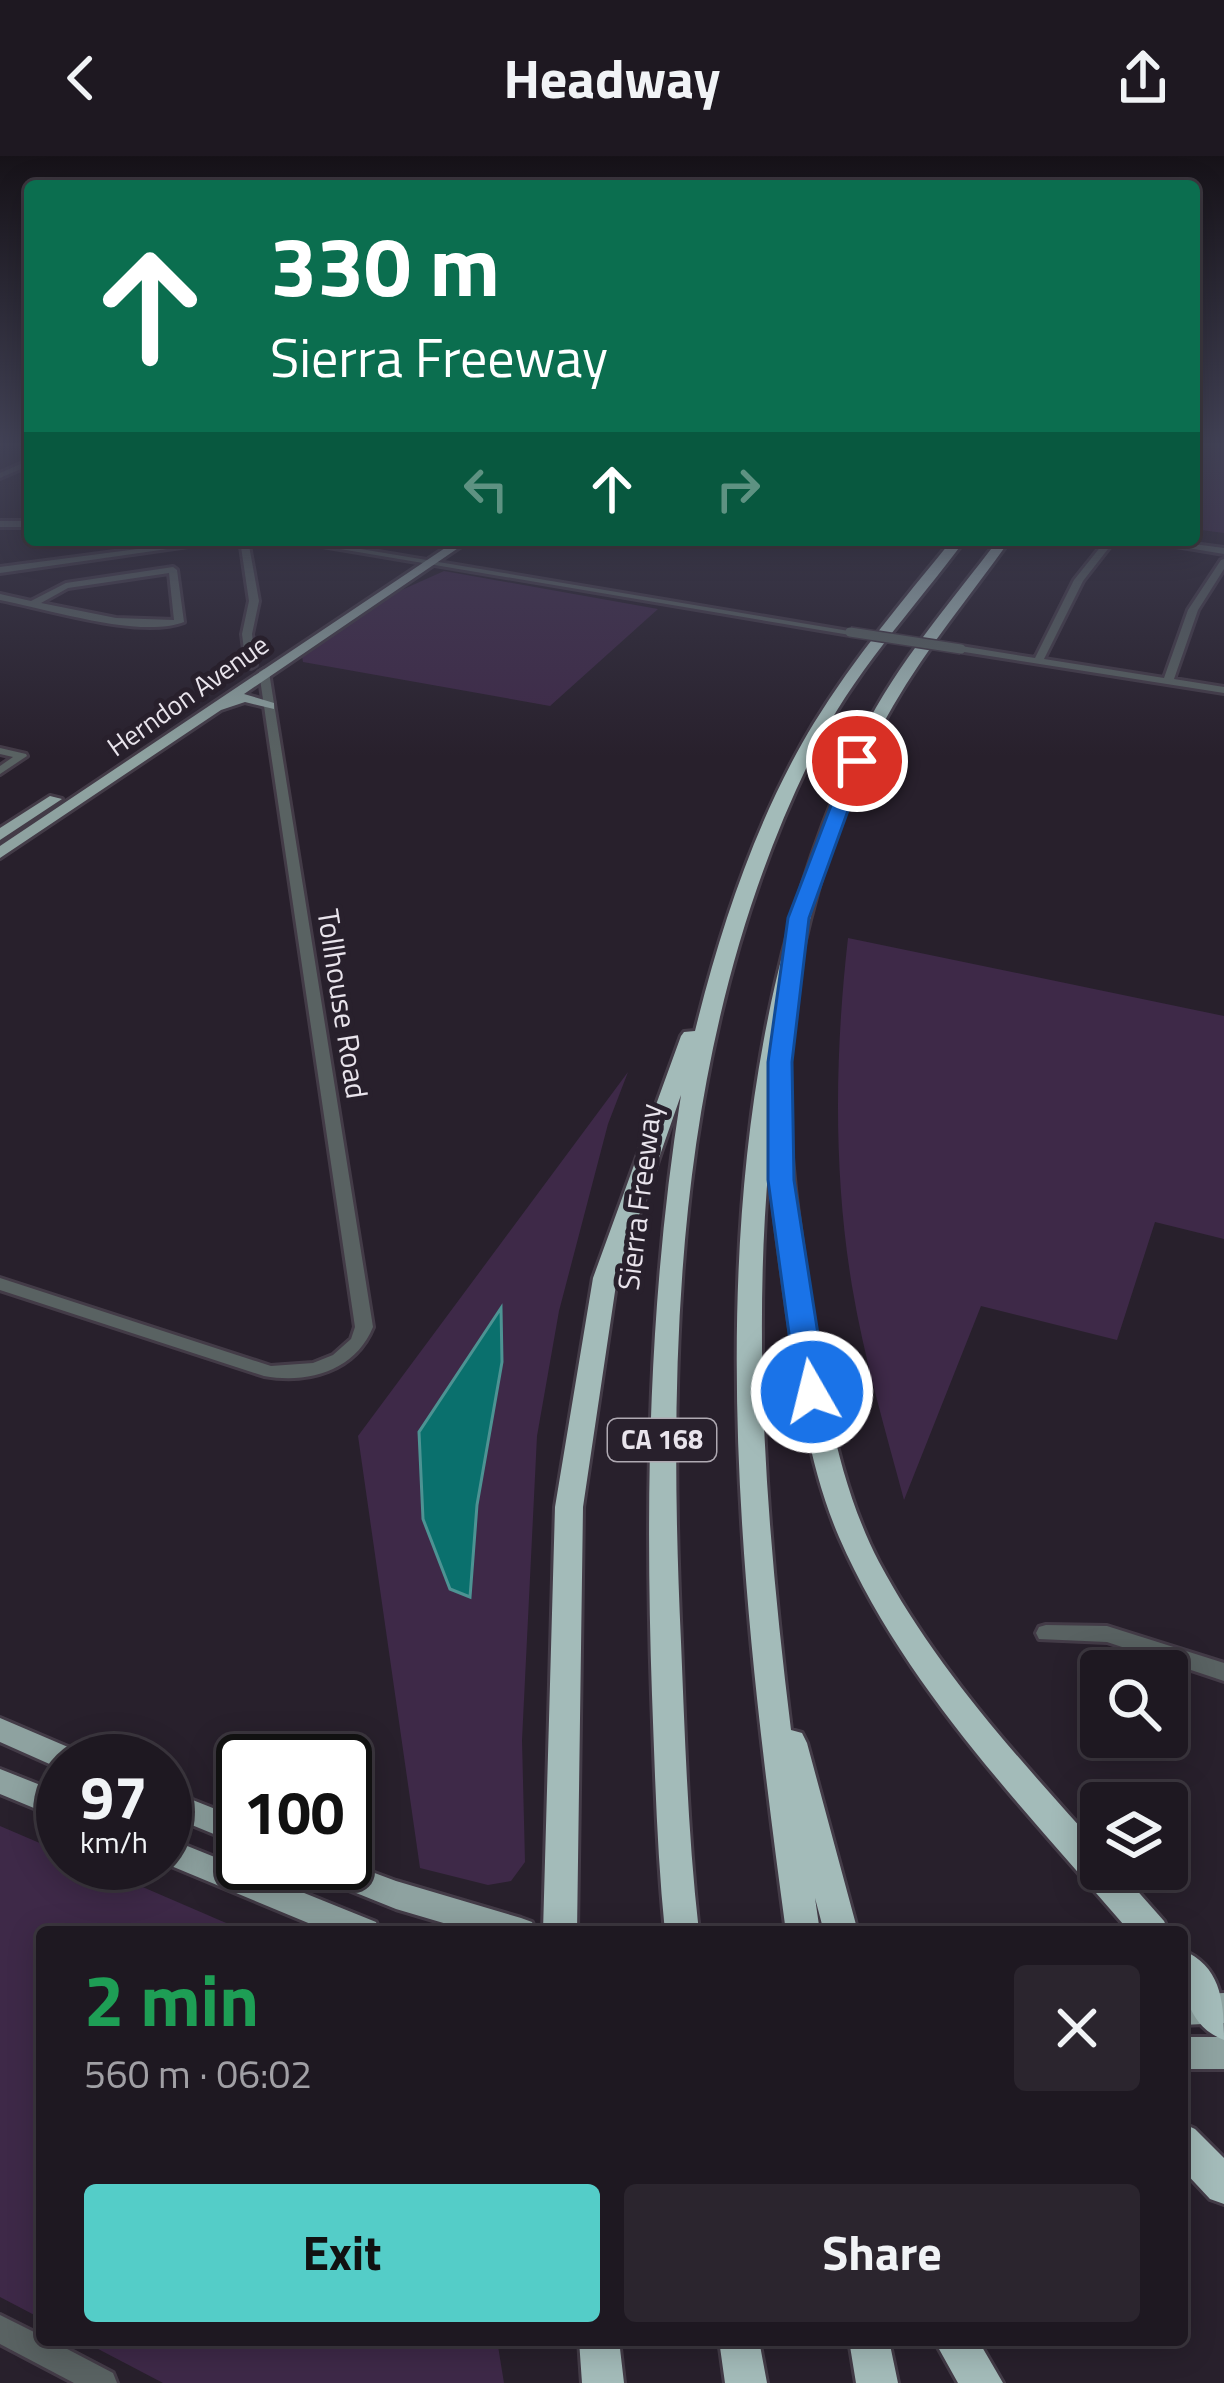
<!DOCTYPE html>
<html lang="en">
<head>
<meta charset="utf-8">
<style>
	:root { --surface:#1e1821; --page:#2b252e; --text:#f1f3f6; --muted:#a1a0a5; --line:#3c373f; --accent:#54cdc8 }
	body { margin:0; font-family:"Titillium Web",sans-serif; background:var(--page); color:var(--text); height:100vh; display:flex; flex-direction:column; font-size:45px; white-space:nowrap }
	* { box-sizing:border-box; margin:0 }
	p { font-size:39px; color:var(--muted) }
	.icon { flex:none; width:66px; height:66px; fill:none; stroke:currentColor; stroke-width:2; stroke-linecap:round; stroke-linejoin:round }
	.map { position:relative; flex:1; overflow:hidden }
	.panel { position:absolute; left:36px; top:1770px; width:1152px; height:420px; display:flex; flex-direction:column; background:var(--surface); border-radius:12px; box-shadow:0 6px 30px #0003,0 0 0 3px var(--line) }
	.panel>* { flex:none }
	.top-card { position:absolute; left:24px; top:24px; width:1176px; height:366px; border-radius:12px; box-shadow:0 6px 30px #0003,0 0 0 3px var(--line); background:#0b6e4f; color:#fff; overflow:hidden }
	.buttons { position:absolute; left:1080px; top:1494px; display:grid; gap:24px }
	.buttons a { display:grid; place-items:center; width:108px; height:108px; border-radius:12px; background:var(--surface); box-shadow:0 6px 30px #0003,0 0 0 3px var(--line); font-size:60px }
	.speed { position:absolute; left:36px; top:1578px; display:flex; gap:24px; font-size:60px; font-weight:700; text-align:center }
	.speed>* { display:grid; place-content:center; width:156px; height:156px; border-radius:50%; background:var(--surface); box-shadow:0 6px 30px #0003,0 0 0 3px var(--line); line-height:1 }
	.speed small { font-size:30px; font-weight:400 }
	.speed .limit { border:6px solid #111; border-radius:18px; background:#fff; color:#111 }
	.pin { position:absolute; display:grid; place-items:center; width:102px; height:102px; color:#fff; margin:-51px; border:6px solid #fff; border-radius:50%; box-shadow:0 3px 12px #0007 }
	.me { position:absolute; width:132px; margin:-66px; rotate:352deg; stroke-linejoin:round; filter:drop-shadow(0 0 9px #0008) }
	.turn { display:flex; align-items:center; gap:42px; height:252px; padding:0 48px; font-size:54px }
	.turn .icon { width:156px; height:156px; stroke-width:2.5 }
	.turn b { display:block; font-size:84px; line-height:102px }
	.lanes { display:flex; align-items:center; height:114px; padding:0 48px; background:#0003; justify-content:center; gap:60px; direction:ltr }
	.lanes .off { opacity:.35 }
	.round { display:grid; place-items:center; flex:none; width:126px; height:126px; border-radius:12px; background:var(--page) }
	.headline { display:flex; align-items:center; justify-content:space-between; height:204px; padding:0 48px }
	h1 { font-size:72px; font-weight:700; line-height:90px; color:#1e9e55 }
	.cta { display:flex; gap:24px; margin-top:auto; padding:24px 48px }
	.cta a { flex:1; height:138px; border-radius:12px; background:var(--accent); color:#111; font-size:48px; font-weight:700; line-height:138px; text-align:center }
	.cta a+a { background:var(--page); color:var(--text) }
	header { display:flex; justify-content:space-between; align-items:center; height:156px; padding:0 48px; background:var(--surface); font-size:54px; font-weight:700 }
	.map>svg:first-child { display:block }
	.green { fill:#3e2948 }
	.water { fill:#0a706d; stroke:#4d9393; stroke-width:3 }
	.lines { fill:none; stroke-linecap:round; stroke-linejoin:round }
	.minor-casing { stroke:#433b47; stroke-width:6 }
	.major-casing { stroke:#433b47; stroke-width:6 }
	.highway-casing { stroke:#433b47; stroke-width:6 }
	.minor { fill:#596262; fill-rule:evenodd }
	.major { fill:#8ea2a0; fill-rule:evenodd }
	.highway { fill:#a3bbb9; fill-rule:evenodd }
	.minor-bridge-casing { stroke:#433b47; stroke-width:12; stroke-linecap:butt }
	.minor-bridge { stroke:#596262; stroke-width:9 }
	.route { fill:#1a73e8; stroke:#114b97; stroke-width:3 }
	.labels { text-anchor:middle; stroke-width:10; stroke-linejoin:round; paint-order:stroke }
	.far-street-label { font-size:27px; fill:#e9e4ec; stroke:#28202c }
	.shield { fill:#28202c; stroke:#afa9b2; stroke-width:3 }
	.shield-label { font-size:27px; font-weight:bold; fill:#e9e4ec }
	.street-label { font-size:30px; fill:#e9e4ec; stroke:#28202c }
</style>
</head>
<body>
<header><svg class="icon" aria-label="back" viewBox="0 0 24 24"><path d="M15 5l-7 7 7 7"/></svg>Headway<svg class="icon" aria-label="share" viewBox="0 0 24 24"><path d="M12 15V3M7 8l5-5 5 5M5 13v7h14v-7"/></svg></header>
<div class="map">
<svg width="1224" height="2227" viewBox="0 0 1224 2227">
	<rect width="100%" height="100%" fill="#28202c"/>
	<path class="green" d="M1194,290H1224V377L1194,373Z
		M444,415L658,453L550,550L303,506L302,500L395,437Z
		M848,782L1224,860V1083L1155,1066L1117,1184L981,1150L904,1344C885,1273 864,1202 852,1130C833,1015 835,896 848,782Z
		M628,916L608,968L559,1155L537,1280L522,1584L525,1706L511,1725L488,1729L420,1712L358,1280Z
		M0,1670L63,1697V1707H87L247,1776H42V2163L0,2141Z
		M81,2184H497L504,2227H163Z"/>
	<path class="water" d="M501,1152L502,1206L477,1349L470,1441L450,1433L423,1363L419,1276Z"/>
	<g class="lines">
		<defs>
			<path id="minor" d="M30,304V309L0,322V317Z
				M0,365H30V371H0Z
				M104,384H114V385L110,388Z
				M206,384H230L0,417V411Z
				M240,384H248L259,445L252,478L256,509L251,512L246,509L242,478L249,445Z
				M287,384H307L855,476L850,479Z
				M1106,384H1115L1083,425L1044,503L1164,522L1188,454L1221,404L1224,403V413L1198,454L1174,523L1224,531V537L958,495L956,493L961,490L1035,502L1074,424Z
				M1140,384H1163L1224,392V398Z
				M173,411L177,414L184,466C140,483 48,453 0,444V438L31,445L66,427ZM169,417L174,464L116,462L41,447L68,432Z
				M264,513L269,516L373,1171C355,1215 308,1228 264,1220L0,1134V1122L271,1210L313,1207L333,1199L351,1183L355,1171L259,516Z
				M0,592L26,598L27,600L0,618V610L13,601L0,598Z
				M1046,1469L1107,1470L1224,1507V1525L1107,1486L1039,1483L1036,1477L1039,1471Z
				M0,2159L42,2180V2184H50L113,2217L117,2227H74L0,2188Z"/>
			<path id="major" d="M457,384H470L244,538L274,547V553L245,546L221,554L0,702V690Z
				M50,640L62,643L0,684V672Z
				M0,1562L82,1597L86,1605H63V1614L0,1586Z
				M0,1613L63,1638V1664L0,1638Z
				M165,1633L243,1664V1690L165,1658Z
				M165,1681L376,1766L380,1776H330L164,1707Z
				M345,1706L396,1725L521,1762L532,1766L536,1776H474L396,1753L304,1716L299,1707Z
				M1224,1837V1867L1182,1869V1839Z
				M1182,1881H1224V1913H1182Z"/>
			<path id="highway" d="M952,384H965C913,454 851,519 813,598C676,875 667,1183 681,1486C685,1583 688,1680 699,1776H665C657,1697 655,1618 652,1539C645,1335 649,1141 681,939L617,1122L583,1351L577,1776H543L555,1351L593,1122L681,880L684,876L695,875C721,769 757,661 814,567C854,502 904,443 952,384Z
				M998,384H1010C971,439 927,491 893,550C829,660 795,804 779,929L789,935C789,1005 800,1074 810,1143C824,1232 837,1325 879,1406C936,1513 1020,1604 1101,1694V1713H1118L1164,1765L1169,1776H1130C1024,1652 905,1532 839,1381C809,1311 799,1234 788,1159C781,1108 773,1057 769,1005C752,1194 768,1386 791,1574L802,1577L807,1587L858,1776H824L815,1742L820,1776H786C733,1382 683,949 862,578C897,507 951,446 998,384Z
				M1182,1794C1222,1810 1224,1848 1224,1884C1185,1869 1182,1830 1182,1794Z
				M1182,1967L1195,1973L1224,2002V2048L1210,2043L1182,2013Z
				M579,2184H619L624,2227H582Z
				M719,2184H759L767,2227H725Z
				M849,2184H889L898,2227H856Z
				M934,2184H978L1003,2227H958Z"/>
		</defs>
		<use href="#minor" class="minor-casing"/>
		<use href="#major" class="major-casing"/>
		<use href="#highway" class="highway-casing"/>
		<use href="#minor" class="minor"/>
		<use href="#major" class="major"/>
		<use href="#highway" class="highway"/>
		<defs>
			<path id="minor-bridge" d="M850,476L961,493"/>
		</defs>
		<use href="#minor-bridge" class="minor-bridge-casing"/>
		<use href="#minor-bridge" class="minor-bridge"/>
	</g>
	<linearGradient id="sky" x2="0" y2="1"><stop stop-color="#161218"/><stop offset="0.48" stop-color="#424256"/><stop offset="1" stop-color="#424256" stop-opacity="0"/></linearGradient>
	<rect width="1224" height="601" fill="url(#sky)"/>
	<path class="route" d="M857,600L866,605L809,762L792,906L794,1024L827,1236L812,1247L797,1236L768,1024V906L788,762L848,605Z"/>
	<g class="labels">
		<g class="far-street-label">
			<text transform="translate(188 540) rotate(-35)" y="9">Herndon Avenue</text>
		</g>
		<rect class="shield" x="608" y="1263" width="108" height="42" rx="9"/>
		<g class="shield-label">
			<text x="662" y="1293">CA 168</text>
		</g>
		<g class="street-label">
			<text transform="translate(342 848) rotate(81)" y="10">Tollhouse Road</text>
			<text transform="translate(640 1041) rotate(-83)" y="10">Sierra Freeway</text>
		</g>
	</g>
</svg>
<div class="buttons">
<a><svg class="icon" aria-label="search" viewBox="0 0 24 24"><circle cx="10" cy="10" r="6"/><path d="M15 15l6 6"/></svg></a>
<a><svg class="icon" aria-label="layers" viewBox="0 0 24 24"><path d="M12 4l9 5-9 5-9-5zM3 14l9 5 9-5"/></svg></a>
</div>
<div class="speed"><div>97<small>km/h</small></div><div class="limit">100</div></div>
<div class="pin" style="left:857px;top:605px;background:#d93025"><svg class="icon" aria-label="arrive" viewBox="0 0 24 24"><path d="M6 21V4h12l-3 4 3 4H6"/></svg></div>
<svg class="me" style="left:812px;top:1236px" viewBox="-20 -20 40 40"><circle r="17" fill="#1a73e8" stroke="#fff" stroke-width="3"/><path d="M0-11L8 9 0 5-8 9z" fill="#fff"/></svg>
<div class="top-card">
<div class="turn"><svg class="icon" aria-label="ahead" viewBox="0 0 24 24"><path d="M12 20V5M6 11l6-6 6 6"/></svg><div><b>330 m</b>Sierra Freeway</div></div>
<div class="lanes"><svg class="icon off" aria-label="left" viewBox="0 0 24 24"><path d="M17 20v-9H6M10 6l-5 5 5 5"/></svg><svg class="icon" aria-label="ahead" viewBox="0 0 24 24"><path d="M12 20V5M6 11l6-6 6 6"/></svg><svg class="icon off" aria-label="right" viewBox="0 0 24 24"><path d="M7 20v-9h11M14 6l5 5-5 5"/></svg></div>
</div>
<section class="panel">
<div class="headline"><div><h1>2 min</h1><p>560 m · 06:02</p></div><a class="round"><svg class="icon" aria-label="close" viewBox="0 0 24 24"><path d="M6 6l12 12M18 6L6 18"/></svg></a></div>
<div class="cta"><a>Exit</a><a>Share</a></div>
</section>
</div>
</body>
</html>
